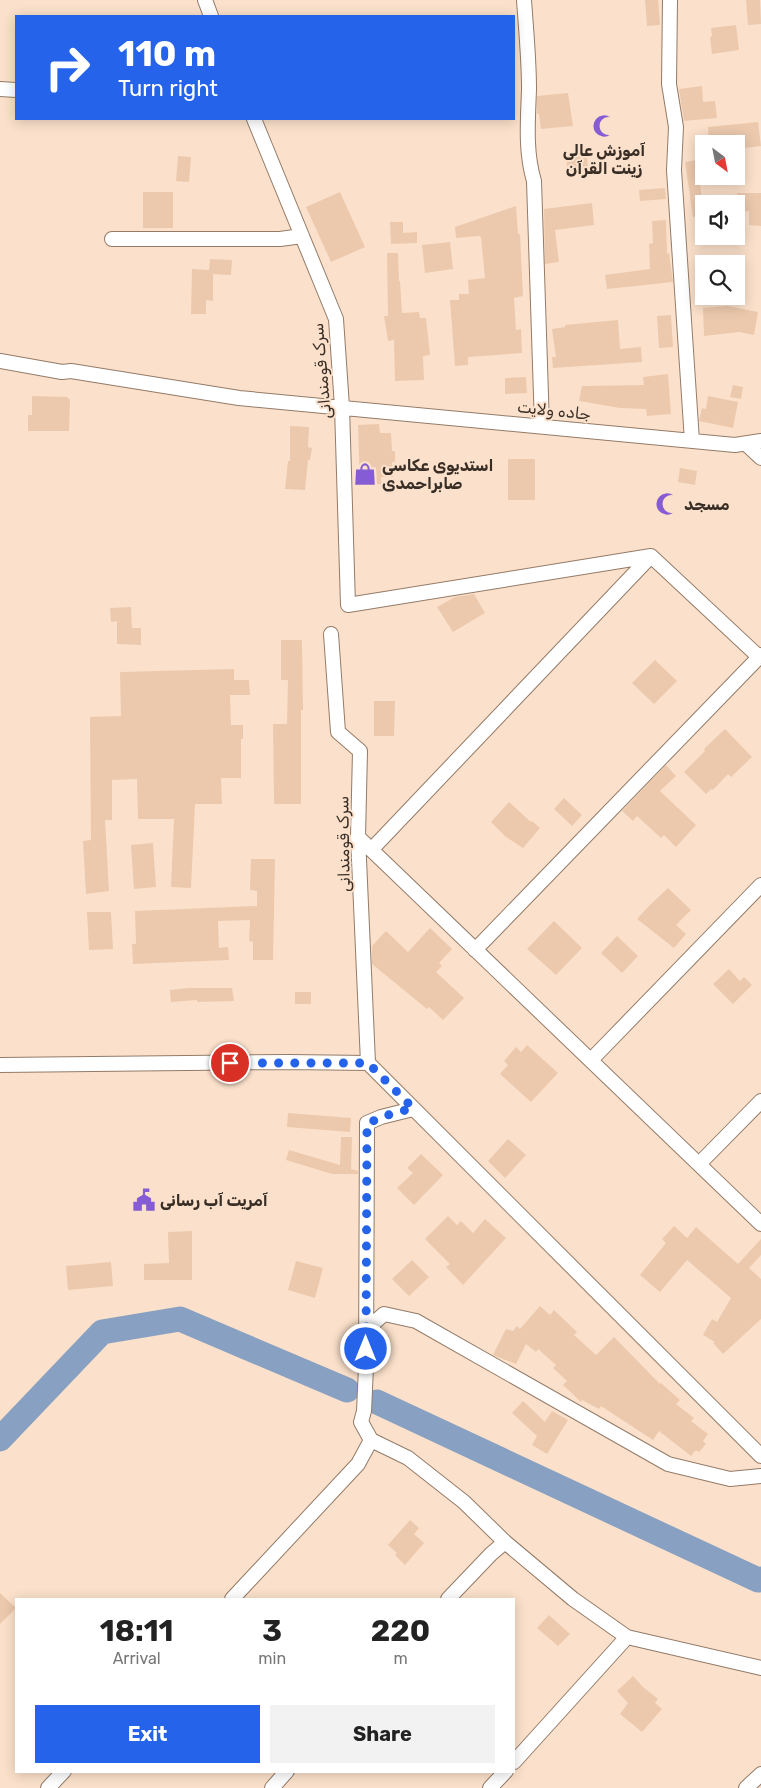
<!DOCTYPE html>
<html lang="en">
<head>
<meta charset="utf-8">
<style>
	:root { --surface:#fff; --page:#f2f2f2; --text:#222; --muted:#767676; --accent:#2563eb }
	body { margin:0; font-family:Rubik,"Noto Naskh Arabic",sans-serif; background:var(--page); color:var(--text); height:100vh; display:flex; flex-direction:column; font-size:19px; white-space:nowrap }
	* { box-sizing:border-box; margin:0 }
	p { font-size:16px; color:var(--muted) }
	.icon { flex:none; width:28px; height:28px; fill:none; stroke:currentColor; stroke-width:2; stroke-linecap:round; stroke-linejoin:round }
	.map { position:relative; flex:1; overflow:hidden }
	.details { position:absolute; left:15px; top:1598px; width:500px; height:175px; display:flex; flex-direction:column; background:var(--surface); border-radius:0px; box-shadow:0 2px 12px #0003 }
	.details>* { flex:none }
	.banner { position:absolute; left:15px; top:15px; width:500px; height:105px; border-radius:0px; box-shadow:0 2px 12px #0003; background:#2563eb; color:#fff; overflow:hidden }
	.needle { width:32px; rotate:148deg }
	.fabs { position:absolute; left:695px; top:135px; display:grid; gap:10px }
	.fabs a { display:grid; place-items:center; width:50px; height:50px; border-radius:0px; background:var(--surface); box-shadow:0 2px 12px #0003; font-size:25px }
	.pin { position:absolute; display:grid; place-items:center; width:42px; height:42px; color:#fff; margin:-21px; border:2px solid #fff; border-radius:50%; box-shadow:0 1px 5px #0007 }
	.me { position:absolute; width:55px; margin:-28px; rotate:0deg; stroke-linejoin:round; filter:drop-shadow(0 0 4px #0008) }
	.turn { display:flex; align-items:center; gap:18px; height:105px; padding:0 20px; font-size:22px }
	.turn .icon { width:65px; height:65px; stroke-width:2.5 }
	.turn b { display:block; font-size:35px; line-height:42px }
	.eta { display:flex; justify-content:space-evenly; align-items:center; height:85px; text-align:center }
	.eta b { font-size:30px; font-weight:700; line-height:35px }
	.button { display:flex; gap:10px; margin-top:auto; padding:10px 20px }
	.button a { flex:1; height:58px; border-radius:0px; background:var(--accent); color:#fff; font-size:20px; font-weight:700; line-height:58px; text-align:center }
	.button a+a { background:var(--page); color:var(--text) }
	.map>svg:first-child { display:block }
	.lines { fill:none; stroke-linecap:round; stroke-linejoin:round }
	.river { stroke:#88a0c1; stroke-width:25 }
	.building { fill:#ecc9ad }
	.minor-casing { stroke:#937b68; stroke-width:16 }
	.minor { stroke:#fff; stroke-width:14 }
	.route { stroke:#2563eb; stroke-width:9; stroke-dasharray:0 16.2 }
	.labels { text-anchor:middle; stroke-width:4; stroke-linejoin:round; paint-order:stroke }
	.poi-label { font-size:16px; font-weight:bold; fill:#382e26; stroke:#fbe1cb; text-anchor:start }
	.street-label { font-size:16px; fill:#382e26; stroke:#fbe1cb }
</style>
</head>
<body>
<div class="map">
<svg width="761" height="1788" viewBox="0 0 761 1788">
	<rect width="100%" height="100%" fill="#fbe1cb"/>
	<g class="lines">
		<path class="river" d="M377,1402L758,1580L761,1579
			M0,1439L102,1332L180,1319L347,1390"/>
	</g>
	<path class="building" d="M645,0H658L660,25L647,26Z
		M746,0H760L761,24L748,25Z
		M736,25L739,50L712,54L710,37L712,36L711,28Z
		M702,86L703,102L715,101L717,118L684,121L679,89Z
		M568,93L573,126L541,129L539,114H537V96Z
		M758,122L761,146L736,149V144H709L708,127Z
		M178,156L191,157L189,182L176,181Z
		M587,156L588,168L568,171L566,158Z
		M697,160L704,216L693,217L685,162Z
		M665,188L666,199L640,201L639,190Z
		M143,192H173V228H143Z
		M340,192L365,247L331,262L306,207Z
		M737,193H761V226L749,225V211L739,212Z
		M592,203L594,225L555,230L559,262L545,264L544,209Z
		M516,206L518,234H520L523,296L514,298L516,330L521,329L522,353L468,357V365L455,366L450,300H459V294H469L468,280L485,278L481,237L479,236L456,238L455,227Z
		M666,220L667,254L669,253L673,282L607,289L605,275L650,269L649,244L653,243L652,221Z
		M390,222H403V233L417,232V243L391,244Z
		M450,242L453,269L425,273L422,245Z
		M387,253H398L399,281H400L402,313L419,312L420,318H426L430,355L423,356L424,380L395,381L394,340L388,341L384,316H388Z
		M210,259L232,260L231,275L213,274V301L206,300V314H191L192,269L209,270Z
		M727,306L758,312L754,335L739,332L704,336L703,308Z
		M671,315L673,347L659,348L657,316Z
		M618,320L620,349L641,347L642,362L553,368L552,357H556L552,329L565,327V325Z
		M668,374L671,414L647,416L646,409L620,408L579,401L582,386L644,385L643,377Z
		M526,377L527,393L505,394V378Z
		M733,385L743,387L741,399L730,397Z
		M32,396L68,397V399H70L69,431H28V415H32Z
		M708,396L738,402L733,428L699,421L702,408L706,409Z
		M379,424L380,433H391L392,451H395V462H392L393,477H381V484L360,485L358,425Z
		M290,426L309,427L308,447L312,448L310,460H308L305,490L285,489L288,461H290Z
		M508,459H535V500H508Z
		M680,468L697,471L695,485L678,482Z
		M474,594L485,613L453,632L437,607L455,597Z
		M131,607L132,628H141V645L117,644V621L111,622L110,608Z
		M281,640H302L303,710H301V804H274L273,724H287L288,680H281Z
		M655,660L677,681L654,704L632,683Z
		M234,669V680H249L250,695H230L231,725H243V739H241V778H221L222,804H195L191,888L171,887L174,819H138L137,779L112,780V820H105L109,891L86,894L83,841L91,840L90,717L121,716L120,672Z
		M374,701H395L394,736H374Z
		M725,729L752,757L731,777L728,774L713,790L711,789L706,794L684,772L705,751L704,749Z
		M666,765L676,776L660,791L696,825L676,847L664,835L661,838L637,816L633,821L622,811Z
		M564,798L582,815L572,826L554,809Z
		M509,802L531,822L532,821L540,828L523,848L506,837L491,822Z
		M153,843L156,887L134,889L131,845Z
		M251,859H275L273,960H253V942L249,941L250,920L218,921L219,948L228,947L229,960L133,964L132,944H136L135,911L257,906V891L250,890Z
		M668,888L691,910L676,925L686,934L674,948L637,919L649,906Z
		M87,912H111L113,949L89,950Z
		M554,921L582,948L556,975L527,949Z
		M430,928L452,949L439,963L442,966L436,972L464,998L443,1020L429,1007L427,1009L372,964V946L386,931L408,952Z
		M617,936L638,956L622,973L601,953Z
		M729,969L740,981L744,977L752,985L733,1004L713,984Z
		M188,988H232L234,1001L197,1002V1000L171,1002L170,990Z
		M295,992H311V1004H295Z
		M527,1045L558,1073L531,1102L500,1074L508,1065L504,1061L516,1047L521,1052Z
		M288,1113L351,1118L350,1132L287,1127Z
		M341,1137H352L351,1169L358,1171V1174H332L286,1160L289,1150L340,1165Z
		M508,1139L526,1155L505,1178L488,1161Z
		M421,1154L443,1175L414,1205L397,1188L413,1173L407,1168Z
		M448,1216L457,1225L461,1221L473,1233L485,1219L506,1238L463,1285L446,1267L450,1264L425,1239Z
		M674,1226L687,1238L696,1227L738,1264L761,1239V1255L749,1268L761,1279V1319L723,1354L713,1343L715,1342L703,1335L712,1319L717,1322L731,1298L687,1260L660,1292L640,1275L666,1243L662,1239Z
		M192,1231V1280H144V1264L169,1263L168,1232Z
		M412,1260L429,1277L409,1296L392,1279Z
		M296,1261L323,1268L315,1298L288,1290Z
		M111,1262L113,1286L68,1290L66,1266Z
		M540,1306L550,1315L554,1310L577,1332L574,1335L596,1355L614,1337L660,1384L661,1383L680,1400L676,1404L694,1418L691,1421L708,1434L703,1441L706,1444L699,1452L696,1450L691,1456L659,1431L653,1440L601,1406L599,1409L582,1400L581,1402L563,1385L567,1381L553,1368L556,1365L538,1349L536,1352L526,1344L516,1364L493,1355L506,1329L513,1331L517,1326L520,1329Z
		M523,1401L545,1422L552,1411L568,1420L547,1454L532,1445L537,1436L512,1413Z
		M410,1520L419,1528L414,1534L424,1543L405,1565L395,1555L397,1553L388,1545Z
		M0,1593L16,1608L0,1624Z
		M549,1615L570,1634L558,1646L537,1628Z
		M633,1676L643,1687L658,1699L655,1703L662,1709L642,1732L620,1714L628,1703L617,1691Z"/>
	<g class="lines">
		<defs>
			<path id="minor" d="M205,0L211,16
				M524,0C526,29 529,59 529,89C528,120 525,151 534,181L542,426
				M670,0L669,84L676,127L674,170L692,441
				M0,89L16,90
				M254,119L336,319L342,407L348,605L651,556L759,657
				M112,239H280L302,236
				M0,361L62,372L71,371L239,398L735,445L761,441
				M746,444L761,458
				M331,634L338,732L360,751L358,837L368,1063
				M358,837L761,1224
				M372,849L651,556
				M475,950L761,655
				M591,1060L761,885
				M0,1065L288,1062L368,1063L761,1456
				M413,1109L381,1117L367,1123L366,1367L364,1411L361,1422L371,1440L408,1458L464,1502L505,1542L573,1599L627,1637L761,1668
				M699,1164L761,1101
				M366,1330L384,1314L416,1321L668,1464L730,1479L761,1476
				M232,1599L358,1464L371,1440
				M448,1599L491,1554L505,1542
				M514,1762L627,1637
				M48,1788L64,1771
				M272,1788L287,1771
				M490,1788L506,1771
				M746,1788L761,1774"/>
		</defs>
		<use href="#minor" class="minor-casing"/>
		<use href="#minor" class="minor"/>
	</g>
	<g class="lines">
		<path class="route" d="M230,1063H368L413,1108L381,1117L367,1124L366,1349"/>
	</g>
	<defs>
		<symbol id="mosque-bare" viewBox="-9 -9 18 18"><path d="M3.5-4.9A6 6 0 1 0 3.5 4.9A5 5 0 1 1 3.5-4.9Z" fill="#865cd5" stroke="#fbe1cb" stroke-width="2.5" paint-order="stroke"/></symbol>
		<symbol id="shop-bare" viewBox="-9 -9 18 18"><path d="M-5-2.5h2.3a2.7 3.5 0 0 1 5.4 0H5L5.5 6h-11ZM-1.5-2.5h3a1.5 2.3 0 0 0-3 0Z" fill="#865cd5" stroke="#fbe1cb" stroke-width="2.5" paint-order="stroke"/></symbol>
		<symbol id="civic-bare" viewBox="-9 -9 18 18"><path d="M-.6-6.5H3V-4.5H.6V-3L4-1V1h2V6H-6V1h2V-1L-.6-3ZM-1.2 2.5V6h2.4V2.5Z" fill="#865cd5" stroke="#fbe1cb" stroke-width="2.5" paint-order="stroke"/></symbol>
	</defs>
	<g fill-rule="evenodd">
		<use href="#mosque-bare" x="588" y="110" width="32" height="32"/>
		<use href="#shop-bare" x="349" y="458" width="32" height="32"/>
		<use href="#mosque-bare" x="651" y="488" width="32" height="32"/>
		<use href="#civic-bare" x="128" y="1184" width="32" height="32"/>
	</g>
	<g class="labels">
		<g class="poi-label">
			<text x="604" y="156" text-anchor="middle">آموزش عالی<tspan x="604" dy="18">زینت القرآن</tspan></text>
			<text x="382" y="471">استدیوی عکاسی<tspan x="382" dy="18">صابراحمدی</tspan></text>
			<text x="684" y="510">مسجد</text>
			<text x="160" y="1206">آمریت آب رسانی</text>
		</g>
		<g class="street-label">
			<text transform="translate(321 371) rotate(-95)" y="6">سرک قومندانی</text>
			<text transform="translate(554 410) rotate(6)" y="6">جاده ولایت</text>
			<text transform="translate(343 844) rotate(-91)" y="6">سرک قومندانی</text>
		</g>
	</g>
</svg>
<div class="fabs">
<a><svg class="needle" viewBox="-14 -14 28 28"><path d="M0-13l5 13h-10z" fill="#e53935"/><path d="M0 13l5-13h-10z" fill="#767676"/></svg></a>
<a><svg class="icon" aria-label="sound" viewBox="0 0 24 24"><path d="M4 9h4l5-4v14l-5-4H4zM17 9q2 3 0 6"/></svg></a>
<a><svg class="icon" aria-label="search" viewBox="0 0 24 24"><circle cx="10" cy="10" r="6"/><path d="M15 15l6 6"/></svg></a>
</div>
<div class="pin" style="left:230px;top:1063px;background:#d93025"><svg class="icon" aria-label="arrive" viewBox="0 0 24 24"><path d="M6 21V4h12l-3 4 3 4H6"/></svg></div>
<svg class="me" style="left:366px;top:1349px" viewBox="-20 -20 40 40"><circle r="17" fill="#2563eb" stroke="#fff" stroke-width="3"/><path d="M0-11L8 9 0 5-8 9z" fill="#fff"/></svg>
<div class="banner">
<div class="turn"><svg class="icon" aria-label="right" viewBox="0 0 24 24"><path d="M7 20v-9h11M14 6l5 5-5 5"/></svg><div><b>110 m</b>Turn right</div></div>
</div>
<section class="details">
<div class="eta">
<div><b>18:11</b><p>Arrival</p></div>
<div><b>3</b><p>min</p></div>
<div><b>220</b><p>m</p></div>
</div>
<div class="button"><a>Exit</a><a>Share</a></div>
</section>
</div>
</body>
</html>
